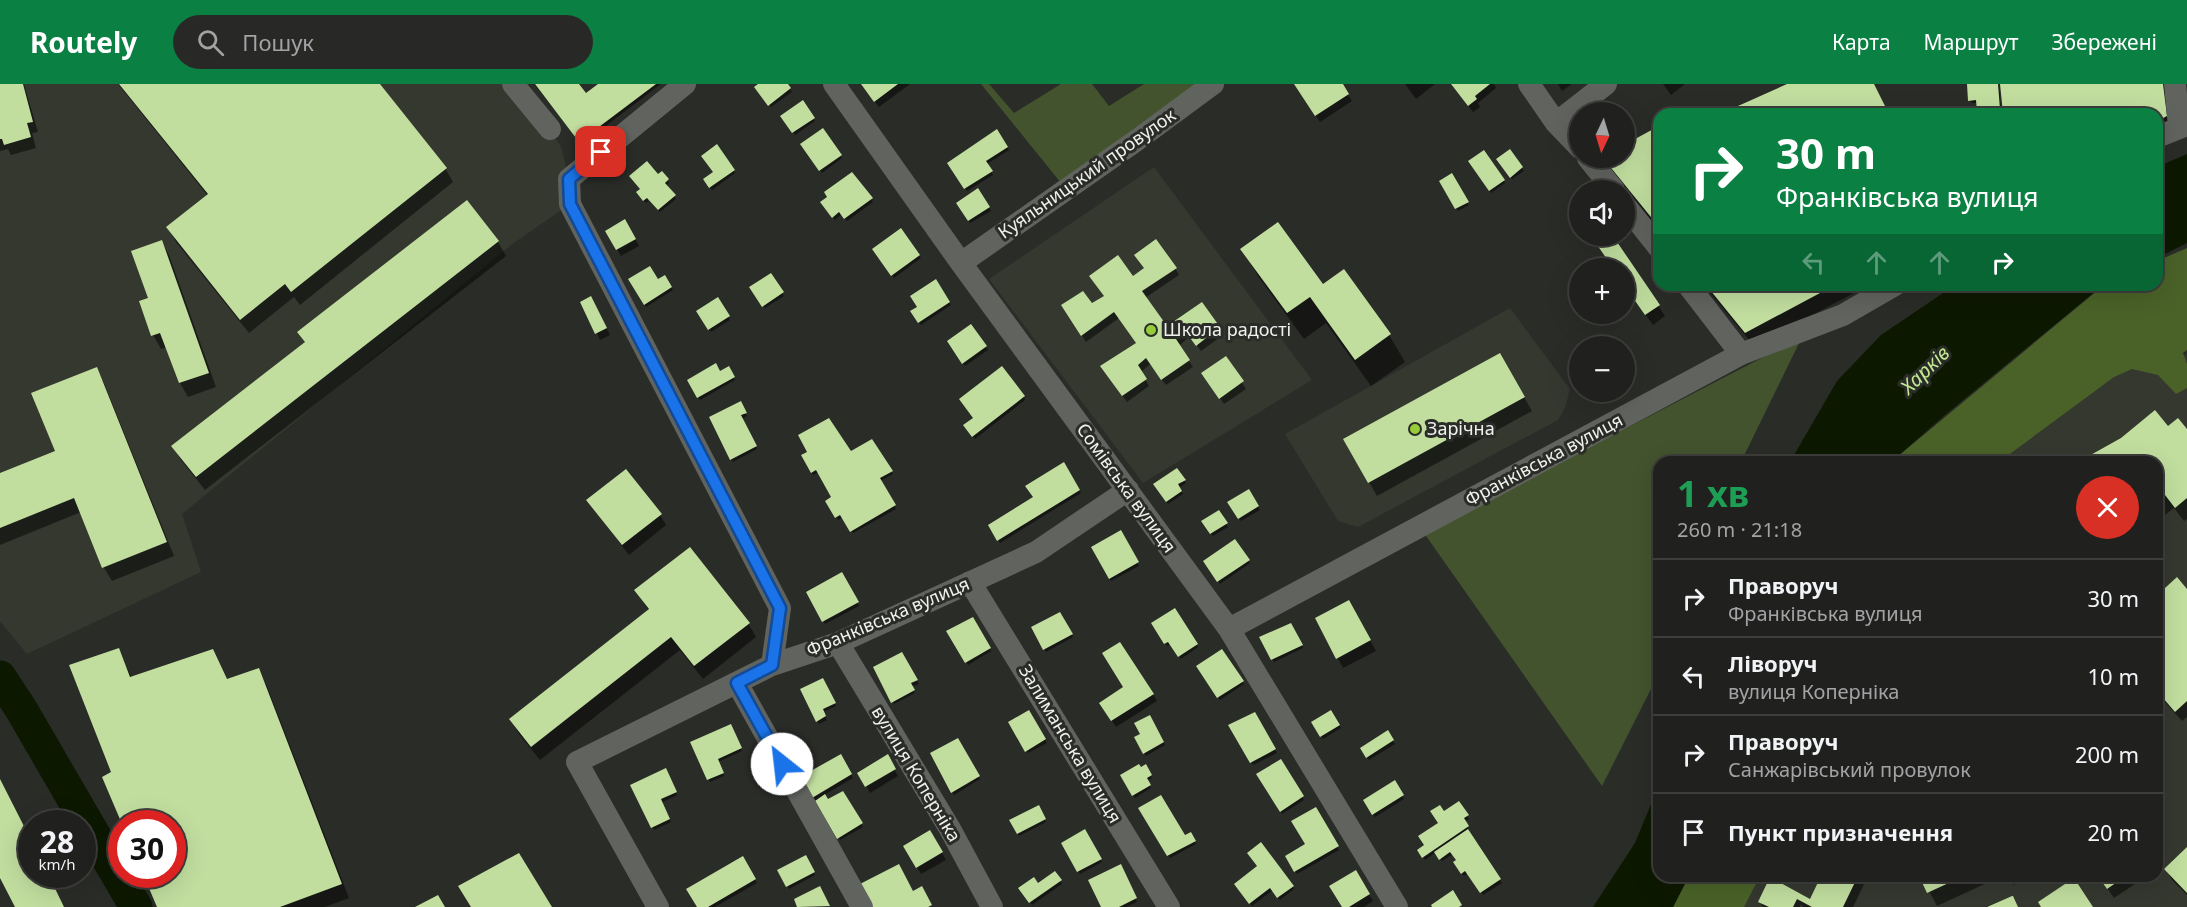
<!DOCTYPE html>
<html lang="uk">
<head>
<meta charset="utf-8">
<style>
	:root { --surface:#20211e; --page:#282927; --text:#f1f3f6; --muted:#a2a3a4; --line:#3d3e3c; --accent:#0b8043 }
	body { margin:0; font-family:"Noto Sans",sans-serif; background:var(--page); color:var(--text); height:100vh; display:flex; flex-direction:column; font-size:22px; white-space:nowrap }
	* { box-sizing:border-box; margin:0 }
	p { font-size:20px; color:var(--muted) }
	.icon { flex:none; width:33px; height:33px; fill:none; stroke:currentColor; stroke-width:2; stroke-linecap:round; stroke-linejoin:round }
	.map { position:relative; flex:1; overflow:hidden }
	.drawer { position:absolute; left:1653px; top:372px; width:510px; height:426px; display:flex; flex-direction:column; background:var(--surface); border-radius:18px; box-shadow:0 6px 24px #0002,0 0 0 2px var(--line) }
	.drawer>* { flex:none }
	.top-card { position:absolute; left:1653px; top:24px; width:510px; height:183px; border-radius:18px; box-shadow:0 6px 24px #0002,0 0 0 2px var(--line); background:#0b8043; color:#fff; overflow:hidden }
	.needle { width:39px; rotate:184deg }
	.fabs { position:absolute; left:1569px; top:18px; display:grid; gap:12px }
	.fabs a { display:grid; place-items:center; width:66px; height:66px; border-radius:50%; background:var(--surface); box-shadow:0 6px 24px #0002,0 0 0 2px var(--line); font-size:30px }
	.speed { position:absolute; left:18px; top:726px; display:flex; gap:12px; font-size:30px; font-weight:700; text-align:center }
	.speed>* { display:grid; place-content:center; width:78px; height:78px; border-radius:50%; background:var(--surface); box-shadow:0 6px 24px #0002,0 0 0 2px var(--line); line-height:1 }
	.speed small { font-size:15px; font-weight:400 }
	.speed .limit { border:9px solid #d22; background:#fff; color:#111 }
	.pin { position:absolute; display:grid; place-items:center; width:51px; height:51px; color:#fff; margin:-26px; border-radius:12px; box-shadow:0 3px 9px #0006 }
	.me { position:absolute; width:66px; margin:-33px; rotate:331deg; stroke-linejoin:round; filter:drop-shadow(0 0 4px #0008) }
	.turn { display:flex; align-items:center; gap:21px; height:126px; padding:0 24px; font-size:27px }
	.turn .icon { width:78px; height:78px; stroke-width:2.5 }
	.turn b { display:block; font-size:42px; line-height:51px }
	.lanes { display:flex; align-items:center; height:57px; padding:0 24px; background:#0003; justify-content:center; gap:30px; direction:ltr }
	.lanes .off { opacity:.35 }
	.round { display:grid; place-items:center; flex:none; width:63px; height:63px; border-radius:32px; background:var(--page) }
	.head { display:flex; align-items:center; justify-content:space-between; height:102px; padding:0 24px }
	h1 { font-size:36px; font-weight:700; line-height:45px; color:#1e9e55 }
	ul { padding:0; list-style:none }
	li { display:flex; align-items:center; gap:18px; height:78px; padding:0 24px; border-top:2px solid var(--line) }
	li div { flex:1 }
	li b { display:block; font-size:22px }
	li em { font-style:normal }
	header { display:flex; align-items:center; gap:36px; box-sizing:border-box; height:84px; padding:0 30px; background:var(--accent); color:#fff }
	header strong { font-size:28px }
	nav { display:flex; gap:33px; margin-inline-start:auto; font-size:21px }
	.search { width:420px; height:54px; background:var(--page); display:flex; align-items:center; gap:15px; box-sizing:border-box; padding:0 21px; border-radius:33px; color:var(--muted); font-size:22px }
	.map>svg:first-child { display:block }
	.built { fill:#34382f }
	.green { fill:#43532e }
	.forest { fill:#4a6228 }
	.water { fill:#0d1800 }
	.shadow { fill:#0007 }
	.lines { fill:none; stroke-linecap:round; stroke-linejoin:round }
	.river { stroke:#0d1800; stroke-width:33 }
	.building { fill:#c1de9f }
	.minor { stroke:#61635f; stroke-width:22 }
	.route-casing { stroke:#114b97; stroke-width:15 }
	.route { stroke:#1a73e8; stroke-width:10 }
	.poi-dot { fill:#96cc3a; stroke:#2a2c28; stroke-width:2 }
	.labels { text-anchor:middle; stroke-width:6; stroke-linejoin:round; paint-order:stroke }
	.street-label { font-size:18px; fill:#f0f1ef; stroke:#2a2c28 }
	.poi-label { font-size:18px; fill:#f0f1ef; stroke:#2a2c28; text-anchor:start }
	.water-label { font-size:20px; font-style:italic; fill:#c2e892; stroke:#2a2c28 }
</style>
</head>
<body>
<header>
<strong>Routely</strong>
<div class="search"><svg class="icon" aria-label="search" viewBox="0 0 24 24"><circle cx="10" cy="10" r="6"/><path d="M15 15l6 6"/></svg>Пошук</div>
<nav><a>Карта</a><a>Маршрут</a><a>Збережені</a></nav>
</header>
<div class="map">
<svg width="2187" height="823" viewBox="0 0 2187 823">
	<rect width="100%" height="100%" fill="#2a2c28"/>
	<path class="built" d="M0,0H513L550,45L561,63L569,95L570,120L511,161L182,430L201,488L27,570L0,537Z
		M1154,83L1312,296L1143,399L989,195Z
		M1510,224L1570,305L1565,324L1558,336L1358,443L1338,437L1285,350Z
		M2187,270V823H2017L2012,812L1985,823H1743L1760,792H2157V378H1999L2114,292L2132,285Z"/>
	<path class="green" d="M981,0H989L1014,29L1061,0H1092L1109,22L1144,0H1196L1061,99Z
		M1802,253L1741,378H1659V584L1653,601L1602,702L1424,449Z"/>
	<path class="forest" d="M2187,164V266L2183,269L2187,280V304L2176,310L2158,291L2132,285L2114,293L1999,378H1891L2104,201H2157V177Z
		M1689,792H1760L1744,823H1673Z"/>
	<path class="water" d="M2187,70V159L2157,174V83Z
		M1955,201H2103L1945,331L1891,378H1790L1837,297L1881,251Z
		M1659,701V792H1689L1673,823H1593L1635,759Z"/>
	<path class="shadow" d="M0,0H24L38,48L32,49L36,64L11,71L8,65L0,67Z
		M118,0H378L445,84L453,98L300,221L294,213L249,249L176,158L168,144L208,112Z
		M534,0H577L586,11L601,0H661L582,60Z
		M761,0H786L792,8L771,23L758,6Z
		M862,0H910L879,23Z
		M1295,0H1341L1352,17L1320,38Z
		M1405,0H1435L1416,15Z
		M1451,0H1494L1496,4L1478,19L1480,23L1473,28Z
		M1558,0H1572L1562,7Z
		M1663,0H1685L1671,11Z
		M1968,0H1999L2001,28L1980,30L1977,19H1972L1970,16Z
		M2002,0H2167L2172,42L2157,50V30H2005Z
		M802,19L815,37L795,51L782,32Z
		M1659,43V145L1612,87L1605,74H1624Z
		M822,46L842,74L822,89L802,61Z
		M996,47L1009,66L987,80L993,91L967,107L949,79Z
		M717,62L735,89L712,106L705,95L714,89Z
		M1509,67L1524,87L1512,95L1498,75Z
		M1484,68L1505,99L1491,109L1470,77Z
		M661,89L669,99L666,102L676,115L660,128L650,115L646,119L639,111Z
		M1452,91L1469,121L1458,127L1441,97Z
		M978,106L991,127L970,139L958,119Z
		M871,115L873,118L847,137L842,130L835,136L823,121Z
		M467,118L498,158L506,172L205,406L181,376L173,362L306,259Z
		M625,137L639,162L621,172L607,148Z
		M1592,152H1611L1665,232L1653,241L1624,200V184H1614Z
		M161,157L169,171L216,303L188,313L180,299L167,263L161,265L153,251L150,214Z
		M874,165L919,172L921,174L894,194Z
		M1242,165L1323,202L1389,251L1405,278L1371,302L1326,239L1304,255L1258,192Z
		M1175,184L1179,191L1145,214L1167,244L1202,220L1223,251L1201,267L1190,252L1179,262L1193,283L1166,301L1150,280L1141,288L1149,302L1127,318L1106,289L1137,260L1119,234L1086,258L1067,228L1092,222L1132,194Z
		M770,191L784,212L765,224L751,203Z
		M664,193L673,206L646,223L630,196L657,198Z
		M935,197L951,221L921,241L912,228L919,223Z
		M1704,201H1869L1754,262Z
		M718,215L730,236L711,248L698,227Z
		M595,221L610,251L600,256L597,249Z
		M971,242L988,266L965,282L949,258Z
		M1500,271L1532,327L1377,412L1345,356Z
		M1226,274L1246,305L1224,320L1207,296Z
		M728,284L735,296L700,316L689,296L720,289Z
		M96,285L104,299L174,472L112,497L104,484L81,428L0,461V391L57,368Z
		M1024,313L1025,316L975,355L966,344L975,334Z
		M740,319L747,332L742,335L757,365L733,378L711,334Z
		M2187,347V435L2184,437L2174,424L2165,431L2157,422V378H2081Z
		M871,357L893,390L880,397L896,425L853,449L843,433L838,436L827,417L833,413L819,388L813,391L803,372L809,368L850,369Z
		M1063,380L1081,409L1000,459L990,442L1034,414Z
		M1177,386L1186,399L1179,404L1183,410L1168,420L1155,400Z
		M1249,407L1260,426L1241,437L1229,419Z
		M588,417L660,431L666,441L629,471Z
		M1219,428L1228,443L1213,452L1203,438Z
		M1120,448L1139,482L1111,497L1093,463Z
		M1235,457L1250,479L1220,500L1205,477Z
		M842,490L859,522L825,540L808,509Z
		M2157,498L2165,506L2187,507V633L2182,637L2157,609Z
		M636,507L748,539L756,553L703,595L680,566L540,676L519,650L511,636L649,527Z
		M1349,518L1376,567L1343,584L1317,535Z
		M1175,526L1198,563L1181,575L1171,560L1167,562L1153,539Z
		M1060,530L1073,553L1046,568L1033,544Z
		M972,535L991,567L968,581L948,548Z
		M1291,541L1303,564L1274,578L1261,554Z
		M118,566L132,594L227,596L258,586L266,600L349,814L325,823H158L172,790V740L112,689Z
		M1222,567L1244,600L1220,616L1198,582Z
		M901,570L919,600L911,603L915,609L894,620L875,583Z
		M823,596L836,622L823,628L827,636L819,640L802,606Z
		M1125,603L1153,610L1157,617L1116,643L1101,619Z
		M1029,628L1047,659L1028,669L1010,639Z
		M1330,628L1341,644L1323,655L1313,639Z
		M1254,630L1277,669L1253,681L1231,642Z
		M1149,633L1165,661L1146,672L1136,654L1142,651Z
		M731,642L742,667L718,678L724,692L710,698L692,659Z
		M1387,648L1395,660L1369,676L1362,664Z
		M958,656L980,695L954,711L932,670Z
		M840,672L853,694L824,711L828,717L843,709L863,743L840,756L802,694Z
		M887,672L898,692L870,709L859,689Z
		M1280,677L1304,716L1282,730L1258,691Z
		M1145,682L1152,694L1147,697L1151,704L1135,714L1122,692Z
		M665,686L677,711L661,719L671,738L654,746L633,701Z
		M1394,698L1404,715L1375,733L1365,716Z
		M1458,719L1469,735L1464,738L1469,746L1467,747L1502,799L1483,811L1468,789L1464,792L1455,779L1458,777L1453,770L1442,777L1436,768L1425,776L1419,766L1426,761L1440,739L1443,729Z
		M1038,723L1046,738L1019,752L1011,737Z
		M1140,724L1184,753L1190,750L1196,760L1170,774Z
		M1315,725L1339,766L1297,790L1287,773L1307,761Z
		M1085,747L1102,778L1080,790L1063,759Z
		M930,748L946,776L921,790L905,762Z
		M2187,765V811L2172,796L2166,785Z
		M806,773L815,791L789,805L779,787Z
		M742,774L757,799L715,823H698Z
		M1120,782L1137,818L1126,823H1103Z
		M1355,788L1373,817L1364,823H1344Z
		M1055,789L1062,800L1032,821L1020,804L1038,801Z
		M1823,792H1868L1853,823H1803L1801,820L1800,823H1763L1760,818L1771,795L1811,817Z
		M1921,792H2002L1937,822Z
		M2008,792H2033L2013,801Z
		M2099,792H2147L2114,814Z
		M1238,803H1293L1294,805L1280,816L1273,806L1252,822Z"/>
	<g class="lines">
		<path class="river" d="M0,593L21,625L136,823"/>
	</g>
	<path class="building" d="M0,0H23L33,38L27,39L31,53L4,61L2,55H0Z
		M119,0H380L447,84L291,208L285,200L240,236L166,143L208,110Z
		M535,0H579L586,9L598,0H656L579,58Z
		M758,0H788L791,4L768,22L754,3Z
		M861,0H898L874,18Z
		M1294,0H1343L1349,10L1315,32Z
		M1451,0H1490L1475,12L1477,15L1468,22Z
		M1787,0H1874L1889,30H1720Z
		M1967,0H1998L2000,25L1977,28L1976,16L1968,17Z
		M2000,0H2163L2167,32L2157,37V30H2085L2083,23L2003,29Z
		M803,16L815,34L792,49L780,32Z
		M1659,42V143L1603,74H1624V61Z
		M823,44L842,71L819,87L800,60Z
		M997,45L1008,63L986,77L993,87L964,105L947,79Z
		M717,60L735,86L709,104L703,95L713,88L701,72Z
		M1510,65L1523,83L1510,94L1496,75Z
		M1484,66L1505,96L1489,107L1468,77Z
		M647,77L658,90L662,87L669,95L665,99L676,111L658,126L647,114L643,117L636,108L640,105L629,92Z
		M852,88L873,114L844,135L839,128L832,134L820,118L827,113L824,108Z
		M1452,89L1469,118L1455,125L1439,97Z
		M978,104L990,123L968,137L956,119Z
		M467,116L499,157L196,393L171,362L305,258L297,248Z
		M625,135L636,155L616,166L605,147Z
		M1278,138L1323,200L1344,185L1391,250L1355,276L1310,213L1287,229L1240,165Z
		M901,144L920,171L891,192L872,165Z
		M1591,152H1613L1660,221L1645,231L1624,201V184H1613Z
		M1156,155L1177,184L1142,207L1167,242L1202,218L1220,243L1196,262L1185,247L1176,255L1190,276L1161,296L1146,274L1138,281L1147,295L1122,312L1100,282L1136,259L1114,228L1081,252L1061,221L1083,207L1092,219L1104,212L1089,192L1118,171L1133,192L1144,184L1134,171Z
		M162,156L209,289L179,299L160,249L151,252L139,217L148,214L131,167Z
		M650,182L658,195L665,191L672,203L644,221L628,195Z
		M771,189L784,208L762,223L749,203Z
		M936,195L950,218L918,239L910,227L917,223L910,212Z
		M1706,201H1835L1745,249Z
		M591,212L607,244L595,250L580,218Z
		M718,213L730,232L708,246L696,227Z
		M971,240L987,262L962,280L947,257Z
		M1500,269L1525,313L1368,399L1343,355Z
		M1226,272L1244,297L1219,315L1201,289Z
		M716,279L720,287L729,282L735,293L697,314L687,296Z
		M1002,282L1025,312L972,353L963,341L973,334L959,315Z
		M97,283L167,458L102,484L74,414L0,444V389L55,367L31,309Z
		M741,317L747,329L741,331L757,362L730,376L709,333Z
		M2155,326L2168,342L2178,334L2187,345V414L2175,424L2165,411L2157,417V378H2129L2134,373L2133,372L2125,378H2078L2121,354Z
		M829,334L851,367L872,355L893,387L880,394L896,421L850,448L840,431L835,434L825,417L831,413L816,386L811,389L801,371L807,368L798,351Z
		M1064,378L1080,406L997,457L988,441L1033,413L1025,402Z
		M1177,384L1186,396L1178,400L1182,407L1166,418L1153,400Z
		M626,385L662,430L622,461L586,416Z
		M1249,405L1259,422L1238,435L1227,418Z
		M1219,426L1228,439L1210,450L1201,437Z
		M1121,446L1139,478L1109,495L1091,463Z
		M1235,455L1250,476L1217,498L1203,477Z
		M690,463L750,539L694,582L671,553L531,663L509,635L649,525L634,506Z
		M842,488L859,518L822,538L806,508Z
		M2177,493L2187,505V617L2175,628L2157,607V495L2165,504Z
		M1349,516L1371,556L1336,575L1315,534Z
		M1175,524L1198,560L1178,573L1168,558L1164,560L1151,539Z
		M1060,528L1073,550L1043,566L1031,543Z
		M973,533L991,564L965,579L946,547Z
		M1291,539L1303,561L1271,576L1259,553Z
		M1120,558L1154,610L1111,637L1099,619L1123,603L1102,569Z
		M119,564L130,593L213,565L227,595L259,584L342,800L280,823H157L143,790H172V740H122L102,693L111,688L69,581Z
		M1222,565L1244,597L1217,614L1196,582Z
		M902,568L918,596L911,599L915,606L891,619L873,583Z
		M823,594L836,619L823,625L826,632L816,638L800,605Z
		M1029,626L1046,655L1025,668L1008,638Z
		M1331,626L1340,641L1320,653L1311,638Z
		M1255,628L1276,665L1250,679L1228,641Z
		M1150,631L1164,658L1143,670L1134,653L1140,650L1134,639Z
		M731,640L742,664L718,675L724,689L707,696L690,658Z
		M1388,646L1394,656L1366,674L1360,664Z
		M958,654L980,692L951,709L930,669Z
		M841,670L852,690L812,714L800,693Z
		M888,670L896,685L865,703L857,689Z
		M1281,675L1304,712L1280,728L1256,690Z
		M1139,680L1141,683L1146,680L1152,691L1147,694L1151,701L1132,712L1120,691Z
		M666,684L677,708L661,715L670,735L651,744L630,701Z
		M0,695L32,758V790H48L64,823H15L0,794Z
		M1395,696L1404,711L1372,731L1363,716Z
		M843,707L863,739L837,755L815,717L825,710L828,715Z
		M1161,711L1185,751L1191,748L1196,757L1167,772L1138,724Z
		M1459,717L1469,731L1464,734L1469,742L1422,774L1417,766L1424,761L1418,752L1438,739L1430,727L1440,721L1444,727Z
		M1039,721L1046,735L1017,750L1009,736Z
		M1316,723L1339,762L1294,788L1285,772L1305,760L1291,737Z
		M1085,745L1102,775L1077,788L1061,759Z
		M1468,745L1501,795L1480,809L1465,787L1461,790L1453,778L1456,776L1450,768L1439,776L1434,768Z
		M930,746L943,768L916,784L903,762Z
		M1261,758L1294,802L1277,814L1270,804L1249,820L1234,800L1257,782L1247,769Z
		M2187,763V809L2164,785Z
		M519,769L552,823H471L458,802Z
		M806,771L815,788L786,803L777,786Z
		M743,772L756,795L708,823H697L686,805Z
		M899,780L913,807L922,802L932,821L928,823H869L858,801Z
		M1121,780L1137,814L1119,823H1101L1088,796Z
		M1356,786L1370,810L1349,823H1342L1329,802Z
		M1055,787L1062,796L1029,819L1018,804L1034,793L1038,799Z
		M1821,792H1858L1843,823H1812L1797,815L1793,823H1769L1758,818L1770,793L1810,815Z
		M1919,792H1964L1927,809Z
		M2098,792H2126L2107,805Z
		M2074,794L2093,823H2041L2038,818Z
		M820,802L830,822L797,823L794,815Z
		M1453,806L1462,821L1459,823H1432L1431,821Z
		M438,811L445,823H415Z
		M2013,812L2018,823H1987L2012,812Z"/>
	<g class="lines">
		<path class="minor" d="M513,0L550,45
			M685,0L569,95L570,120L780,524L772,581
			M834,0L961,179L1229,545L1397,823
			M1529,0L1556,39L1580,64
			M2175,0L2179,43
			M1556,39L1606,0
			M2157,53L2187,41
			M1588,74L1614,106
			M1624,120L1659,164
			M961,179L1137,56L1213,0
			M1688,201L1741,270
			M970,498L1169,823
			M1229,545L1741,270L1843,231L1895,201
			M838,559L950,745L992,823
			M737,599L862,823
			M658,823L577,678L772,581L838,559L1036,468L1128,406"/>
	</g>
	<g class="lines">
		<defs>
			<path id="route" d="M601,68L569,95L570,120L780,524L772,581L737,599L782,680"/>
		</defs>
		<use href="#route" class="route-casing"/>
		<use href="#route" class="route"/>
	</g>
	<g class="poi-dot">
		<circle cx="1151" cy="246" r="6"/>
		<circle cx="1415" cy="345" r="6"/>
	</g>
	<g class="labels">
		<g class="street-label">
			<text transform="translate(1087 90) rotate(-35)" y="6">Куяльницький провулок</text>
			<text transform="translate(1544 376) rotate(-28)" y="6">Франківська вулиця</text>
			<text transform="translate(1126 404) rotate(54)" y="6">Сомівська вулиця</text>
			<text transform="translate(888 533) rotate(-23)" y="6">Франківська вулиця</text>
			<text transform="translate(1070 660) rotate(59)" y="6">Залиманська вулиця</text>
			<text transform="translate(916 690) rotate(59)" y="6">вулиця Коперніка</text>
		</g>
		<g class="poi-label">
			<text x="1163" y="252">Школа радості</text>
			<text x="1427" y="351">Зарічна</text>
		</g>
		<g class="water-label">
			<text transform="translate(1925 286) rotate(-44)" y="7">Харків</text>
		</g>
	</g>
</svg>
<div class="fabs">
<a><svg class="needle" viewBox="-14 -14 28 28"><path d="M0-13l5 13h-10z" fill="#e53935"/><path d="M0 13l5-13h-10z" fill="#a2a3a4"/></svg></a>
<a><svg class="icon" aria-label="sound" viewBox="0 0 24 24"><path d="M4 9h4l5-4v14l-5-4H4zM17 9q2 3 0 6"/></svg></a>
<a>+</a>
<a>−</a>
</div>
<div class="speed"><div>28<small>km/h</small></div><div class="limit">30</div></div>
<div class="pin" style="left:601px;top:68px;background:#d93025"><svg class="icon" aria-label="arrive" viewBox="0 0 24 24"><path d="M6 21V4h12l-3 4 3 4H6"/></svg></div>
<svg class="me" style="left:782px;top:680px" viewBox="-20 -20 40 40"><circle r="19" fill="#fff"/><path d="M0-13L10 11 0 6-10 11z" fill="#1a73e8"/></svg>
<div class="top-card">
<div class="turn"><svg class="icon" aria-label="right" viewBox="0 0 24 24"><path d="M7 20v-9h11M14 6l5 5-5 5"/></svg><div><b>30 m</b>Франківська вулиця</div></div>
<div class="lanes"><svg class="icon off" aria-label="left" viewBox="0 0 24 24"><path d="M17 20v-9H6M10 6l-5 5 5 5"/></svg><svg class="icon off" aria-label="ahead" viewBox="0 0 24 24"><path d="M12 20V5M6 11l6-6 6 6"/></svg><svg class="icon off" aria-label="ahead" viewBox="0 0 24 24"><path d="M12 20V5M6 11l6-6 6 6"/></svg><svg class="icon" aria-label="right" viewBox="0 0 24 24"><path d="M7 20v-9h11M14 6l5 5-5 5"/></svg></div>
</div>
<section class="drawer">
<div class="head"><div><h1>1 хв</h1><p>260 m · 21:18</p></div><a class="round" style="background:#d93025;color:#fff"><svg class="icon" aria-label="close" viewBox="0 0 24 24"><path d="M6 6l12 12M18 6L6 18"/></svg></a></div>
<ul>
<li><svg class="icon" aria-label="right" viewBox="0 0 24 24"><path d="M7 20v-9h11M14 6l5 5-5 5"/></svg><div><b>Праворуч</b><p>Франківська вулиця</p></div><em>30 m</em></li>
<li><svg class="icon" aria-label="left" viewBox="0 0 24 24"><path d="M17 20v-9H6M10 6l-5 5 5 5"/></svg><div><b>Ліворуч</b><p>вулиця Коперніка</p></div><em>10 m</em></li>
<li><svg class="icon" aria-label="right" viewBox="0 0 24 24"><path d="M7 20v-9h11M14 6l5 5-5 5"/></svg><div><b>Праворуч</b><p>Санжарівський провулок</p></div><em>200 m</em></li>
<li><svg class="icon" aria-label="arrive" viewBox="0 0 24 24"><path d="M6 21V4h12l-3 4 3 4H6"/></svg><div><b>Пункт призначення</b></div><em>20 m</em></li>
</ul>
</section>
</div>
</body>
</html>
